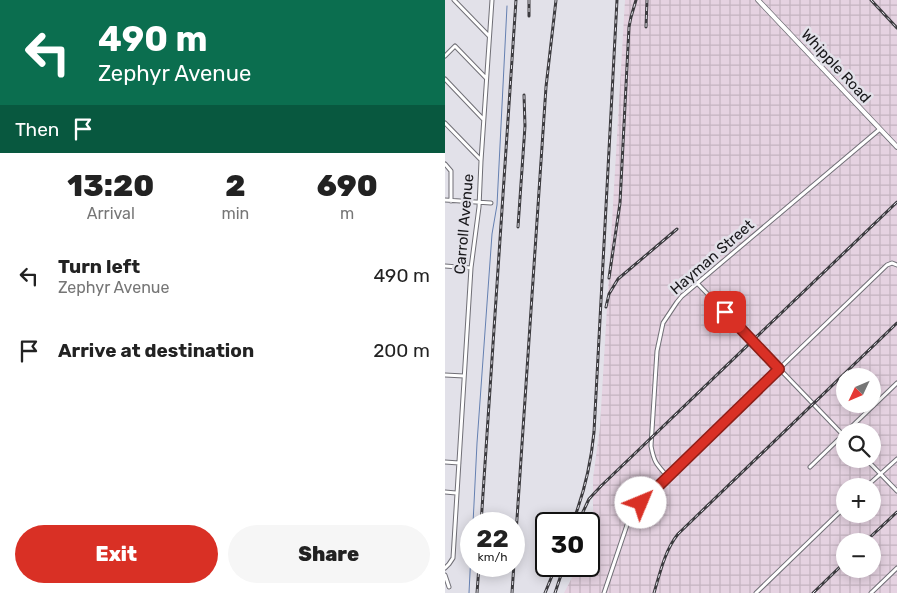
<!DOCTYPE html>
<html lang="en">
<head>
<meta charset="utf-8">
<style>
	:root { --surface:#fff; --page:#f6f6f6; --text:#222; --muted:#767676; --accent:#d93025 }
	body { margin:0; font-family:Rubik,sans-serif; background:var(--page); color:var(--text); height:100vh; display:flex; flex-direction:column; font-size:19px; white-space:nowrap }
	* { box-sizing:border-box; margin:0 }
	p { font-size:16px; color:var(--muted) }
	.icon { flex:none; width:28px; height:28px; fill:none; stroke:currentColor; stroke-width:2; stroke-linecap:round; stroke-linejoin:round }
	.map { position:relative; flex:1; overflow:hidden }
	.details { display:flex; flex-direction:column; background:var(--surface); width:445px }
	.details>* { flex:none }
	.top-card { background:#0b6e4f; color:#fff; overflow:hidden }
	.needle { width:32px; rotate:226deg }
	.controls { position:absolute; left:391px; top:368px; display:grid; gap:10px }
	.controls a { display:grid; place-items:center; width:45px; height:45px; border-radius:50%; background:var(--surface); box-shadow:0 2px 12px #0003; font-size:25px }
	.speed { position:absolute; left:15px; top:512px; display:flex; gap:10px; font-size:25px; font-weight:700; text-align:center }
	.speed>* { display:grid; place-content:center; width:65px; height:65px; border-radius:50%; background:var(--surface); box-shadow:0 2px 12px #0003; line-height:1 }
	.speed small { font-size:12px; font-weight:400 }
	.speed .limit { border:2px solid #111; border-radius:8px; background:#fff; color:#111 }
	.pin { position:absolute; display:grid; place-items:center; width:42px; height:42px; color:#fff; margin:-21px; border-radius:10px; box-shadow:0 2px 8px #0006 }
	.me { position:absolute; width:55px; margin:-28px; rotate:45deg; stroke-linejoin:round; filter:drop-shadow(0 0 4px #0008) }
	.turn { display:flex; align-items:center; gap:18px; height:105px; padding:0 15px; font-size:22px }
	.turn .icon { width:65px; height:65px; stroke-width:2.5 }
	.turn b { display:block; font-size:35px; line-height:42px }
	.then { display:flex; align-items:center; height:48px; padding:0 15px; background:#0003; gap:10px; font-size:19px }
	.eta { display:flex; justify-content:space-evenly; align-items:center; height:85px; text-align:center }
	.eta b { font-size:30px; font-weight:800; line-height:35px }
	.cta { display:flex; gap:10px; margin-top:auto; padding:10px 15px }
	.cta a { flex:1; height:58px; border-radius:30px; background:var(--accent); color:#fff; font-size:20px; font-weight:800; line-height:58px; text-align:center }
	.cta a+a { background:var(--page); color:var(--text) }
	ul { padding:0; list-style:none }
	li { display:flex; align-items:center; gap:15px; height:75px; padding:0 15px }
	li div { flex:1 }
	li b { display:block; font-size:19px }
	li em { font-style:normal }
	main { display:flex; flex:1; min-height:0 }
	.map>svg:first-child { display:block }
	.industrial { fill:url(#industrial-grid); fill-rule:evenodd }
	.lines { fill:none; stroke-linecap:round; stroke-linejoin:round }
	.stream { stroke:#6580b1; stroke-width:1 }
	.minor-casing { stroke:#706f76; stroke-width:5 }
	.major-casing { stroke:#706f76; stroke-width:5.5 }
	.minor { stroke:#fff; stroke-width:3 }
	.major { stroke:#fff; stroke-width:4 }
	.rail-casing { stroke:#3c3b3f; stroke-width:3 }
	.rail { stroke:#e2e1e9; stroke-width:1; stroke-dasharray:4; stroke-linecap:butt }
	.route-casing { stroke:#8d1f18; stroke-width:12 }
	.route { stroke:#d93025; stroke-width:9 }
	.labels { text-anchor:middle; stroke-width:5; stroke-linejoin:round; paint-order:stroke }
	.street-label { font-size:15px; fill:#19181b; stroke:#e2e1e9 }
</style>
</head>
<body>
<main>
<section class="details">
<div class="top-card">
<div class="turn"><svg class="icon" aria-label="left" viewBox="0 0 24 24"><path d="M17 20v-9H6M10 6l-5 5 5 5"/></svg><div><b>490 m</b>Zephyr Avenue</div></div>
<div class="then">Then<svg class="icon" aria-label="arrive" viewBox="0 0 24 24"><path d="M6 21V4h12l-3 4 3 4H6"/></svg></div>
</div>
<div class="eta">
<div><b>13:20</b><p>Arrival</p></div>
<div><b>2</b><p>min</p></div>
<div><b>690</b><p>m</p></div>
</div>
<ul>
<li><svg class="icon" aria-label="left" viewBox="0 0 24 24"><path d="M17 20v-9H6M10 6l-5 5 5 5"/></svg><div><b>Turn left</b><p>Zephyr Avenue</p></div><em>490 m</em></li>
<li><svg class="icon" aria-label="arrive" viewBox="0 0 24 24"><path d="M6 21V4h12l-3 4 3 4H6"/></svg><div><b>Arrive at destination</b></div><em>200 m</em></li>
</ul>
<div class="cta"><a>Exit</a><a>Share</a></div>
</section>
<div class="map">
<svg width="452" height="593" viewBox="0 0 452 593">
	<defs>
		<pattern id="industrial-grid" width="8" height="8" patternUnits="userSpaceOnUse" patternTransform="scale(1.25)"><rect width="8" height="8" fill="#e5d2e1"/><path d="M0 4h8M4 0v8" fill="none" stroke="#c4b4c0"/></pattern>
	</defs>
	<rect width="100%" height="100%" fill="#e2e1e9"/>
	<path class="industrial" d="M180,0H452V593H119L133,566H144V545L148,538V478L155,427ZM400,376H428V404H400ZM400,431H428V459H400ZM400,486H428V514H400ZM400,541H428V569H400Z"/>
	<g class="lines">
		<path class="stream" d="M28,524L32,443L47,234L52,205L62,6
			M24,593L26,553"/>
		<defs>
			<path id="minor" d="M9,0L44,36
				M0,56L10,46L41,78
				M0,79L38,119
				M0,123L36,160
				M0,164L6,171V201
				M0,200L46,203
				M0,266L26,268
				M252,283L400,437
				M0,375L19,376
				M402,431L452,383
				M421,459L452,491
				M0,462L14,463
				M365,467L400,433
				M222,476C211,464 209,462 206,446L212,351L218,323L232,302L237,296L435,129
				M422,486L452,459
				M0,492L11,493
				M0,568L4,564L8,558L26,268L34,207L36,161L47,0
				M0,575L4,587
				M159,593L183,522L195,503L442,265L447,263L452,265
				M311,593L400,507
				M426,593L452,568"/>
			<path id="major" d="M313,0L452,147"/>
		</defs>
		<use href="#minor" class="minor-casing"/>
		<use href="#major" class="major-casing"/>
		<use href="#minor" class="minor"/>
		<use href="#major" class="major"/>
		<defs>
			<path id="rail" d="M84,0V16
				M426,0L452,28
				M201,27L202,0
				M73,227L80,126L79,95
				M164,278L175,203L184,27L186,17L191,0
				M161,307L164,294L173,279L232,229
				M137,514L144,499L156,486L452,202
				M36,524L71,0
				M127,524C139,494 146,463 149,432L172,0
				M421,541L452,512
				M32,593L34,566
				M67,593L101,87L111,0
				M100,593L111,566
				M110,593L119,566
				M209,593C215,573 220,550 233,534L452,323
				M368,593L400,562"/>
		</defs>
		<use href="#rail" class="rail-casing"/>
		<use href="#rail" class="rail"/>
	</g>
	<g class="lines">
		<defs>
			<path id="route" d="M196,503L334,369L280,312"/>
		</defs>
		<use href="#route" class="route-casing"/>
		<use href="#route" class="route"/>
	</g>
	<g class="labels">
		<g class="street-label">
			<text transform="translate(391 66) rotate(47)" y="5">Whipple Road</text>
			<text transform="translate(19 224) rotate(-85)" y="5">Carroll Avenue</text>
			<text transform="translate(267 257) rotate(-41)" y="5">Hayman Street</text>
		</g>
	</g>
</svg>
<div class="controls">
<a><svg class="needle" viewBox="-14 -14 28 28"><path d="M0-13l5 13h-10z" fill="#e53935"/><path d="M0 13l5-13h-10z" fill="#767676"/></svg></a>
<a><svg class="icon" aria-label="search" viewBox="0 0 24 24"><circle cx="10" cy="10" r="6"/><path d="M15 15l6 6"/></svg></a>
<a>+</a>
<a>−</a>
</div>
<div class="speed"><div>22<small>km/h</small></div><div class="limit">30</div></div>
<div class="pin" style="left:280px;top:312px;background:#d93025"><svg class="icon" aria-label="arrive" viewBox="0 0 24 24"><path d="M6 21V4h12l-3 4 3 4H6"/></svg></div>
<svg class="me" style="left:196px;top:503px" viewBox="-20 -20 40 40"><circle r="19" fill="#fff"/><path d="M0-13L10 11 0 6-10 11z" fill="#d93025"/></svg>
</div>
</main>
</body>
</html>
